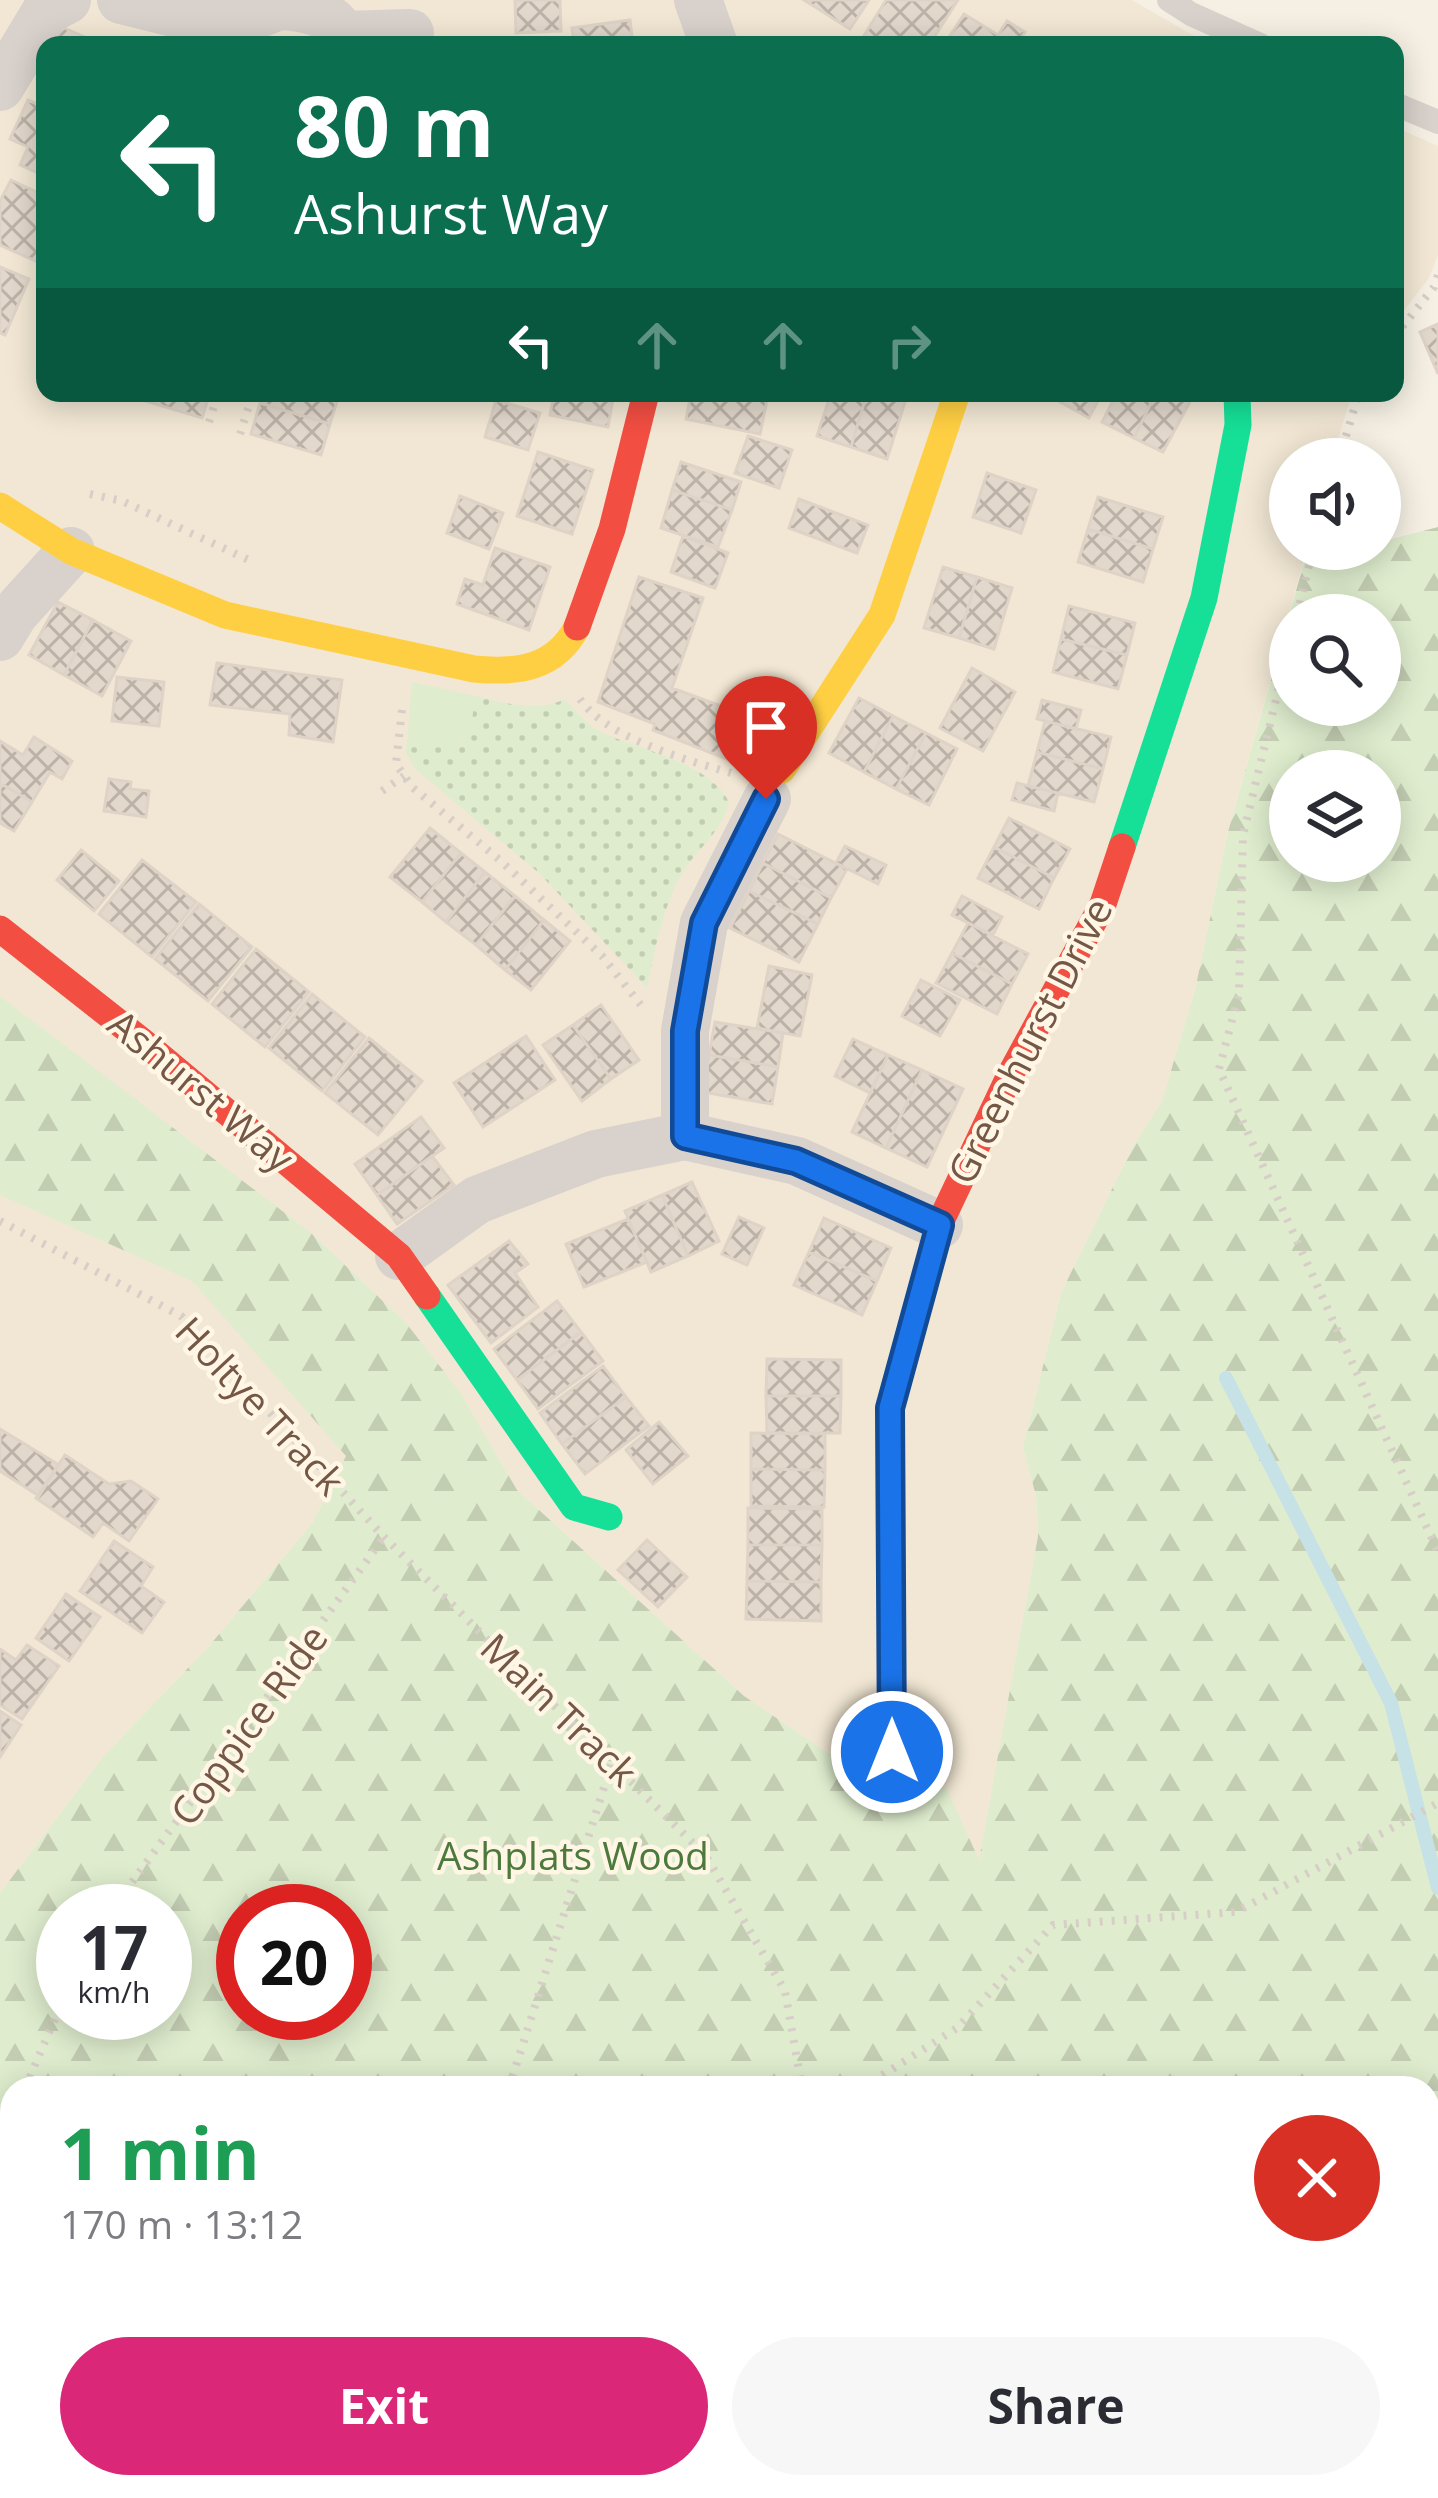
<!DOCTYPE html>
<html lang="en">
<head>
<meta charset="utf-8">
<style>
	:root { --surface:#fff; --page:#f7f7f7; --text:#2b2b33; --muted:#7c7c81; --accent:#db2777 }
	body { margin:0; font-family:"Open Sans",sans-serif; background:var(--page); color:var(--text); height:100vh; display:flex; flex-direction:column; font-size:45px; white-space:nowrap }
	* { box-sizing:border-box; margin:0 }
	p { font-size:39px; color:var(--muted) }
	.icon { flex:none; width:66px; height:66px; fill:none; stroke:currentColor; stroke-width:2; stroke-linecap:round; stroke-linejoin:round }
	.map { position:relative; flex:1; overflow:hidden }
	.sheet { position:absolute; left:0px; top:2076px; width:1440px; height:423px; display:flex; flex-direction:column; background:var(--surface); border-radius:36px 36px 0 0; box-shadow:0 6px 30px #0003 }
	.sheet>* { flex:none }
	.guide { position:absolute; left:36px; top:36px; width:1368px; height:366px; border-radius:24px; box-shadow:0 6px 30px #0003; background:#0b6e4f; color:#fff; overflow:hidden }
	.buttons { position:absolute; left:1269px; top:438px; display:grid; gap:24px }
	.buttons a { display:grid; place-items:center; width:132px; height:132px; border-radius:50%; background:var(--surface); box-shadow:0 6px 30px #0003; font-size:60px }
	.speed { position:absolute; left:36px; top:1884px; display:flex; gap:24px; font-size:60px; font-weight:700; text-align:center }
	.speed>* { display:grid; place-content:center; width:156px; height:156px; border-radius:50%; background:var(--surface); box-shadow:0 6px 30px #0003; line-height:1 }
	.speed small { font-size:30px; font-weight:400 }
	.speed .limit { border:18px solid #d22; background:#fff; color:#111 }
	.pin { position:absolute; display:grid; place-items:center; width:102px; height:102px; color:#fff; margin:-123px -51px; border-radius:50% 50% 50% 0; rotate:-45deg; box-shadow:0 0 12px #0007 }
	.pin .icon { rotate:45deg }
	.me { position:absolute; width:132px; margin:-66px; rotate:0deg; stroke-linejoin:round; filter:drop-shadow(0 0 9px #0008) }
	.turn { display:flex; align-items:center; gap:42px; height:252px; padding:0 60px; font-size:54px }
	.turn .icon { width:156px; height:156px; stroke-width:2.5 }
	.turn b { display:block; font-size:84px; line-height:102px }
	.lanes { display:flex; align-items:center; height:114px; padding:0 60px; background:#0003; justify-content:center; gap:60px; direction:ltr }
	.lanes .off { opacity:.35 }
	.round { display:grid; place-items:center; flex:none; width:126px; height:126px; border-radius:63px; background:var(--page) }
	.head { display:flex; align-items:center; justify-content:space-between; height:204px; padding:0 60px }
	h1 { font-size:72px; font-weight:700; line-height:90px; color:#1e9e55 }
	.button { display:flex; gap:24px; margin-top:auto; padding:24px 60px }
	.button a { flex:1; height:138px; border-radius:72px; background:var(--accent); color:#fff; font-size:48px; font-weight:700; line-height:138px; text-align:center }
	.button a+a { background:var(--page); color:var(--text) }
	.map>svg:first-child { display:block }
	.residential { fill:#f2e7d4 }
	.grass { fill:url(#grass-dots) }
	.forest { fill:url(#forest-firs); fill-rule:evenodd }
	.green { fill:#dfedce }
	.lines { fill:none; stroke-linecap:round; stroke-linejoin:round }
	.stream { stroke:#c6e2e6; stroke-width:14 }
	.building { fill:url(#building-cross-hatch); stroke:#dfd3c7; stroke-width:3 }
	.path { stroke:#d7cec7; stroke-width:8; stroke-dasharray:3 9; stroke-linecap:butt }
	.lane { stroke:#d9d1cb; stroke-width:24 }
	.street { stroke:#d9d1cb; stroke-width:48 }
	.fast { stroke:#16e098; stroke-width:27 }
	.slow { stroke:#ffcf43; stroke-width:27 }
	.jam { stroke:#f24e42; stroke-width:27 }
	.route-casing { stroke:#114b97; stroke-width:30 }
	.route { stroke:#1a73e8; stroke-width:21 }
	.labels { text-anchor:middle; stroke-width:9; stroke-linejoin:round; paint-order:stroke }
	.street-label { font-size:39px; fill:#745845; stroke:#fff6e5 }
	.park-label { font-size:39px; fill:#4c7a3d; stroke:#fff6e5 }
</style>
</head>
<body>
<div class="map">
<svg width="1438" height="2498" viewBox="0 0 1438 2498">
	<defs>
		<pattern id="grass-dots" width="8" height="8" patternUnits="userSpaceOnUse" patternTransform="scale(3)"><rect width="8" height="8" fill="#dfedce"/><path d="M2 2h.1M6 6h.1" fill="none" stroke="#c3cdb2" stroke-width="1.8" stroke-linecap="round"/></pattern>
		<pattern id="forest-firs" width="22" height="20" patternUnits="userSpaceOnUse" patternTransform="scale(3)"><rect width="22" height="20" fill="#dfedce"/><path d="M5 1l3.5 6h-7zM16 11l3.5 6h-7z" fill="#c3cdb2"/></pattern>
		<pattern id="building-cross-hatch" width="8" height="8" patternUnits="userSpaceOnUse" patternTransform="scale(3)"><rect width="8" height="8" fill="#e2d8cc"/><path d="M0 0l8 8M0 8l8-8" fill="none" stroke="#bcb2a7"/></pattern>
	</defs>
	<rect width="100%" height="100%" fill="#f6f0e4"/>
	<path class="residential" d="M0,0H1132L1210,45H45V393H1352L1332,459H1290V549H1307L1228,832L1195,990L1162,1101L1133,1146L1061,1293L1023,1447L1036,1496L1038,1536L979,1862L946,1787L874,1785L744,1696L517,1490L460,1392L346,1456L313,1522L209,1646L102,1758L0,1893Z
		M1395,127L1438,146V255L1429,278L1395,322Z"/>
	<path class="grass" d="M475,696C506,703 535,713 565,699C575,710 586,724 599,731C639,751 707,760 729,802C722,833 696,849 681,875C662,910 655,950 647,988L540,874L414,768L405,751L407,743C433,746 449,750 470,733Z"/>
	<path class="forest" d="M1438,527V2498H0V1893L102,1758L209,1646L313,1522L346,1456L192,1281L0,1195V996L311,1233L406,1323L460,1392L517,1490L744,1696L874,1784L946,1787L979,1860L1038,1536L1036,1496L1023,1447L1061,1293L1133,1146L1162,1101L1195,990L1228,832L1305,559L1355,549H1380V542ZM1290,615H1380V705H1290ZM1290,771H1380V861H1290ZM63,1911H165V2013H63ZM243,1911H345V2013H243ZM12,2088H1428V2487H12Z"/>
	<path class="green" d="M412,682L475,696L470,733L444,748L407,743Z"/>
	<g class="lines">
		<path class="stream" d="M1226,1378L1391,1703L1438,1888"/>
	</g>
	<path class="building" d="M515,0H560L561,31L516,33Z
		M804,0H869L850,29Z
		M886,0H958L929,45H864L860,42Z
		M964,14L998,35L1007,21L1025,32L1017,45H944Z
		M630,20L633,45H574L572,28Z
		M60,26L103,45H52Z
		M28,100L45,107V176L20,165L28,147L10,139Z
		M11,180L45,196V251L40,263L0,245V201Z
		M0,267L29,279L5,335L0,333Z
		M1438,324V374L1420,332Z
		M133,393H210L202,418L132,397Z
		M263,393H334L339,395L330,424L260,403Z
		M554,393H614L608,427L550,415Z
		M691,393H742L767,400L760,434L686,419Z
		M831,393H867L851,447L817,436Z
		M867,393L906,399L887,459L851,447Z
		M1065,393H1102L1089,418L1060,402Z
		M1117,393H1156L1134,438L1102,422Z
		M1156,393L1193,396L1163,452L1134,438Z
		M496,400L540,413L528,450L485,437Z
		M260,403L330,424L321,455L251,434Z
		M748,436L792,450L779,488L735,473Z
		M538,452L593,470L572,534L517,516Z
		M681,462L741,482L732,510L672,490Z
		M987,473L1036,490L1021,533L973,517Z
		M672,490L732,510L718,547L661,528Z
		M460,496L503,513L489,549L447,533Z
		M1098,497L1163,517L1153,549L1088,529Z
		M799,499L868,525L857,553L789,528Z
		M1088,529L1153,549L1143,582L1078,562Z
		M683,536L728,553L715,588L671,572Z
		M495,548L550,567L529,630L457,604L465,579L483,585Z
		M943,567L977,577L959,638L924,628Z
		M639,577L703,598L672,688L748,716L732,761L653,730L655,724L598,702Z
		M977,577L1012,588L994,649L959,638Z
		M58,602L93,620L64,675L29,655Z
		M1069,606L1135,623L1127,655L1061,639Z
		M93,620L131,641L102,696L64,675Z
		M1061,639L1127,655L1118,689L1053,672Z
		M217,663L342,680L333,742L289,735L290,714L210,705Z
		M972,668L1015,692L983,751L940,728Z
		M117,677L164,682L159,726L112,721Z
		M859,698L893,716L864,772L829,753Z
		M1042,700L1081,710L1076,729L1037,719Z
		M893,716L926,733L896,789L864,772Z
		M1045,721L1111,737L1103,769L1037,752Z
		M926,733L957,749L929,805L896,789Z
		M34,737L72,761L62,779L50,772L32,802L0,783V741L23,755Z
		M1037,752L1103,769L1094,802L1028,786Z
		M109,779L131,782L130,789L149,791L146,817L104,811Z
		M0,783L32,802L14,831L0,823Z
		M1017,783L1058,793L1054,811L1012,800Z
		M1009,818L1070,849L1054,878L994,847Z
		M430,828L461,853L422,902L390,877Z
		M778,834L847,869L831,898L763,863Z
		M845,846L886,865L878,884L836,863Z
		M994,847L1054,878L1039,909L978,878Z
		M81,850L119,881L94,911L57,880Z
		M461,853L485,872L446,922L422,902Z
		M142,860L196,902L152,957L99,914Z
		M763,863L831,898L818,924L749,891Z
		M485,872L515,896L476,945L446,922Z
		M749,891L818,924L799,962L730,928Z
		M515,896L544,920L505,970L476,945Z
		M962,896L1002,917L993,935L952,915Z
		M199,904L252,947L208,1001L155,959Z
		M544,920L570,941L531,990L505,970Z
		M968,923L1028,954L1012,984L952,953Z
		M256,949L309,992L265,1047L212,1004Z
		M952,953L1012,984L997,1014L936,983Z
		M769,966L812,975L800,1036L757,1028Z
		M921,980L960,1000L940,1036L902,1016Z
		M312,994L365,1037L322,1091L269,1048Z
		M601,1005L639,1060L611,1079L573,1025Z
		M715,1022L783,1033L778,1067L709,1055Z
		M573,1025L611,1079L582,1101L543,1045Z
		M526,1036L555,1080L483,1127L454,1083Z
		M369,1038L422,1081L378,1135L325,1093Z
		M853,1039L888,1055L870,1093L835,1076Z
		M709,1055L778,1067L772,1104L703,1092Z
		M888,1055L922,1070L886,1148L852,1132Z
		M922,1070L963,1089L927,1167L886,1148Z
		M421,1117L444,1148L377,1195L355,1164Z
		M432,1156L454,1185L397,1224L377,1195Z
		M692,1182L719,1241L688,1256L662,1195Z
		M662,1195L688,1256L651,1272L625,1211Z
		M739,1217L764,1228L747,1265L722,1254Z
		M824,1218L891,1248L877,1281L809,1252Z
		M628,1219L647,1262L584,1287L566,1244Z
		M509,1241L528,1264L515,1273L538,1307L491,1343L448,1285Z
		M809,1252L877,1281L862,1315L794,1285Z
		M557,1301L581,1332L517,1380L494,1349Z
		M581,1332L603,1361L538,1409L517,1380Z
		M767,1359L841,1360V1396H766Z
		M603,1366L626,1397L562,1444L540,1413Z
		M766,1396H841L840,1433H767Z
		M626,1397L649,1426L585,1474L562,1444Z
		M659,1422L688,1456L653,1484L626,1450Z
		M0,1429L59,1465L39,1496L0,1471Z
		M751,1433L825,1434V1470L751,1469Z
		M65,1455L109,1484L131,1481L158,1499L129,1541L103,1523L93,1537L36,1498Z
		M751,1469L825,1470L824,1507L751,1506Z
		M748,1508L822,1509V1545H748Z
		M647,1540L687,1577L658,1607L618,1570Z
		M114,1541L153,1567L141,1586L164,1602L142,1633L80,1591Z
		M748,1545H822L821,1582L747,1581Z
		M747,1581L821,1582V1621L746,1619Z
		M66,1594L100,1617L69,1661L36,1638Z
		M27,1645L59,1666L22,1719L0,1705V1649L16,1660Z
		M0,1711L21,1725L0,1757Z"/>
	<g class="lines">
		<path class="path" d="M1395,336L1434,287L1438,275
			M209,422L218,393
			M240,434L253,393
			M1339,459L1359,393
			M90,494L122,501L253,562
			M1297,615L1313,549
			M1290,642L1243,835L1239,994L1219,1069L1438,1552
			M580,699C606,738 687,760 731,773
			M402,710L396,764L412,787L501,861L602,956L644,1009
			M382,791L404,776
			M0,1221L181,1316L384,1537L706,1856L785,1991L802,2088
			M111,1911L384,1537
			M25,2088L63,2000
			M509,2088L612,1762
			M862,2088L957,2028L1053,1925L1236,1912L1438,1803
			M0,2160L12,2120
			M0,2362L12,2373
			M114,2487L123,2498
			M368,2498L372,2487
			M796,2498L798,2487"/>
		<path class="lane" d="M1169,0L1191,14L1260,45
			M1395,104L1438,122
			M892,1702V1752"/>
		<path class="street" d="M121,0L194,18L237,23L279,6L281,0
			M698,0L714,45
			M279,6C305,7 341,13 344,45
			M344,35L410,33
			M0,87L46,11L67,0
			M0,637L14,614L71,551
			M685,1136V1031L704,923L767,799
			M399,1256L477,1200L596,1154L685,1136L797,1161L939,1225"/>
		<path class="fast" d="M1122,847L1204,598L1238,425L1237,393
			M427,1296L574,1507L609,1517"/>
		<path class="slow" d="M0,506L71,551L225,615L474,669C517,673 555,669 577,627
			M782,770L882,615L957,393"/>
		<path class="jam" d="M577,627L612,529L646,393
			M0,929L142,1041L399,1256L427,1296
			M892,1699L890,1408L939,1225L1010,1075L1103,904L1122,847"/>
	</g>
	<g class="lines">
		<defs>
			<path id="route" d="M766,799L704,923L685,1031V1136L796,1161L940,1225L890,1408L892,1752"/>
		</defs>
		<use href="#route" class="route-casing"/>
		<use href="#route" class="route"/>
	</g>
	<g class="labels">
		<g class="street-label">
			<text transform="translate(1030 1041) rotate(-63)" y="14">Greenhurst Drive</text>
			<text transform="translate(201 1091) rotate(40)" y="14">Ashurst Way</text>
			<text transform="translate(260 1406) rotate(47)" y="14">Holtye Track</text>
			<text transform="translate(559 1710) rotate(44)" y="14">Main Track</text>
			<text transform="translate(249 1725) rotate(-54)" y="14">Coppice Ride</text>
		</g>
		<g class="park-label">
			<text x="573" y="1870">Ashplats Wood</text>
		</g>
	</g>
</svg>
<div class="buttons">
<a><svg class="icon" aria-label="sound" viewBox="0 0 24 24"><path d="M4 9h4l5-4v14l-5-4H4zM17 9q2 3 0 6"/></svg></a>
<a><svg class="icon" aria-label="search" viewBox="0 0 24 24"><circle cx="10" cy="10" r="6"/><path d="M15 15l6 6"/></svg></a>
<a><svg class="icon" aria-label="layers" viewBox="0 0 24 24"><path d="M12 4l9 5-9 5-9-5zM3 14l9 5 9-5"/></svg></a>
</div>
<div class="speed"><div>17<small>km/h</small></div><div class="limit">20</div></div>
<div class="pin" style="left:766px;top:799px;background:#d93025"><svg class="icon" aria-label="arrive" viewBox="0 0 24 24"><path d="M6 21V4h12l-3 4 3 4H6"/></svg></div>
<svg class="me" style="left:892px;top:1752px" viewBox="-20 -20 40 40"><circle r="17" fill="#1a73e8" stroke="#fff" stroke-width="3"/><path d="M0-11L8 9 0 5-8 9z" fill="#fff"/></svg>
<div class="guide">
<div class="turn"><svg class="icon" aria-label="left" viewBox="0 0 24 24"><path d="M17 20v-9H6M10 6l-5 5 5 5"/></svg><div><b>80 m</b>Ashurst Way</div></div>
<div class="lanes"><svg class="icon" aria-label="left" viewBox="0 0 24 24"><path d="M17 20v-9H6M10 6l-5 5 5 5"/></svg><svg class="icon off" aria-label="ahead" viewBox="0 0 24 24"><path d="M12 20V5M6 11l6-6 6 6"/></svg><svg class="icon off" aria-label="ahead" viewBox="0 0 24 24"><path d="M12 20V5M6 11l6-6 6 6"/></svg><svg class="icon off" aria-label="right" viewBox="0 0 24 24"><path d="M7 20v-9h11M14 6l5 5-5 5"/></svg></div>
</div>
<section class="sheet">
<div class="head"><div><h1>1 min</h1><p>170 m · 13:12</p></div><a class="round" style="background:#d93025;color:#fff"><svg class="icon" aria-label="close" viewBox="0 0 24 24"><path d="M6 6l12 12M18 6L6 18"/></svg></a></div>
<div class="button"><a>Exit</a><a>Share</a></div>
</section>
</div>
</body>
</html>
